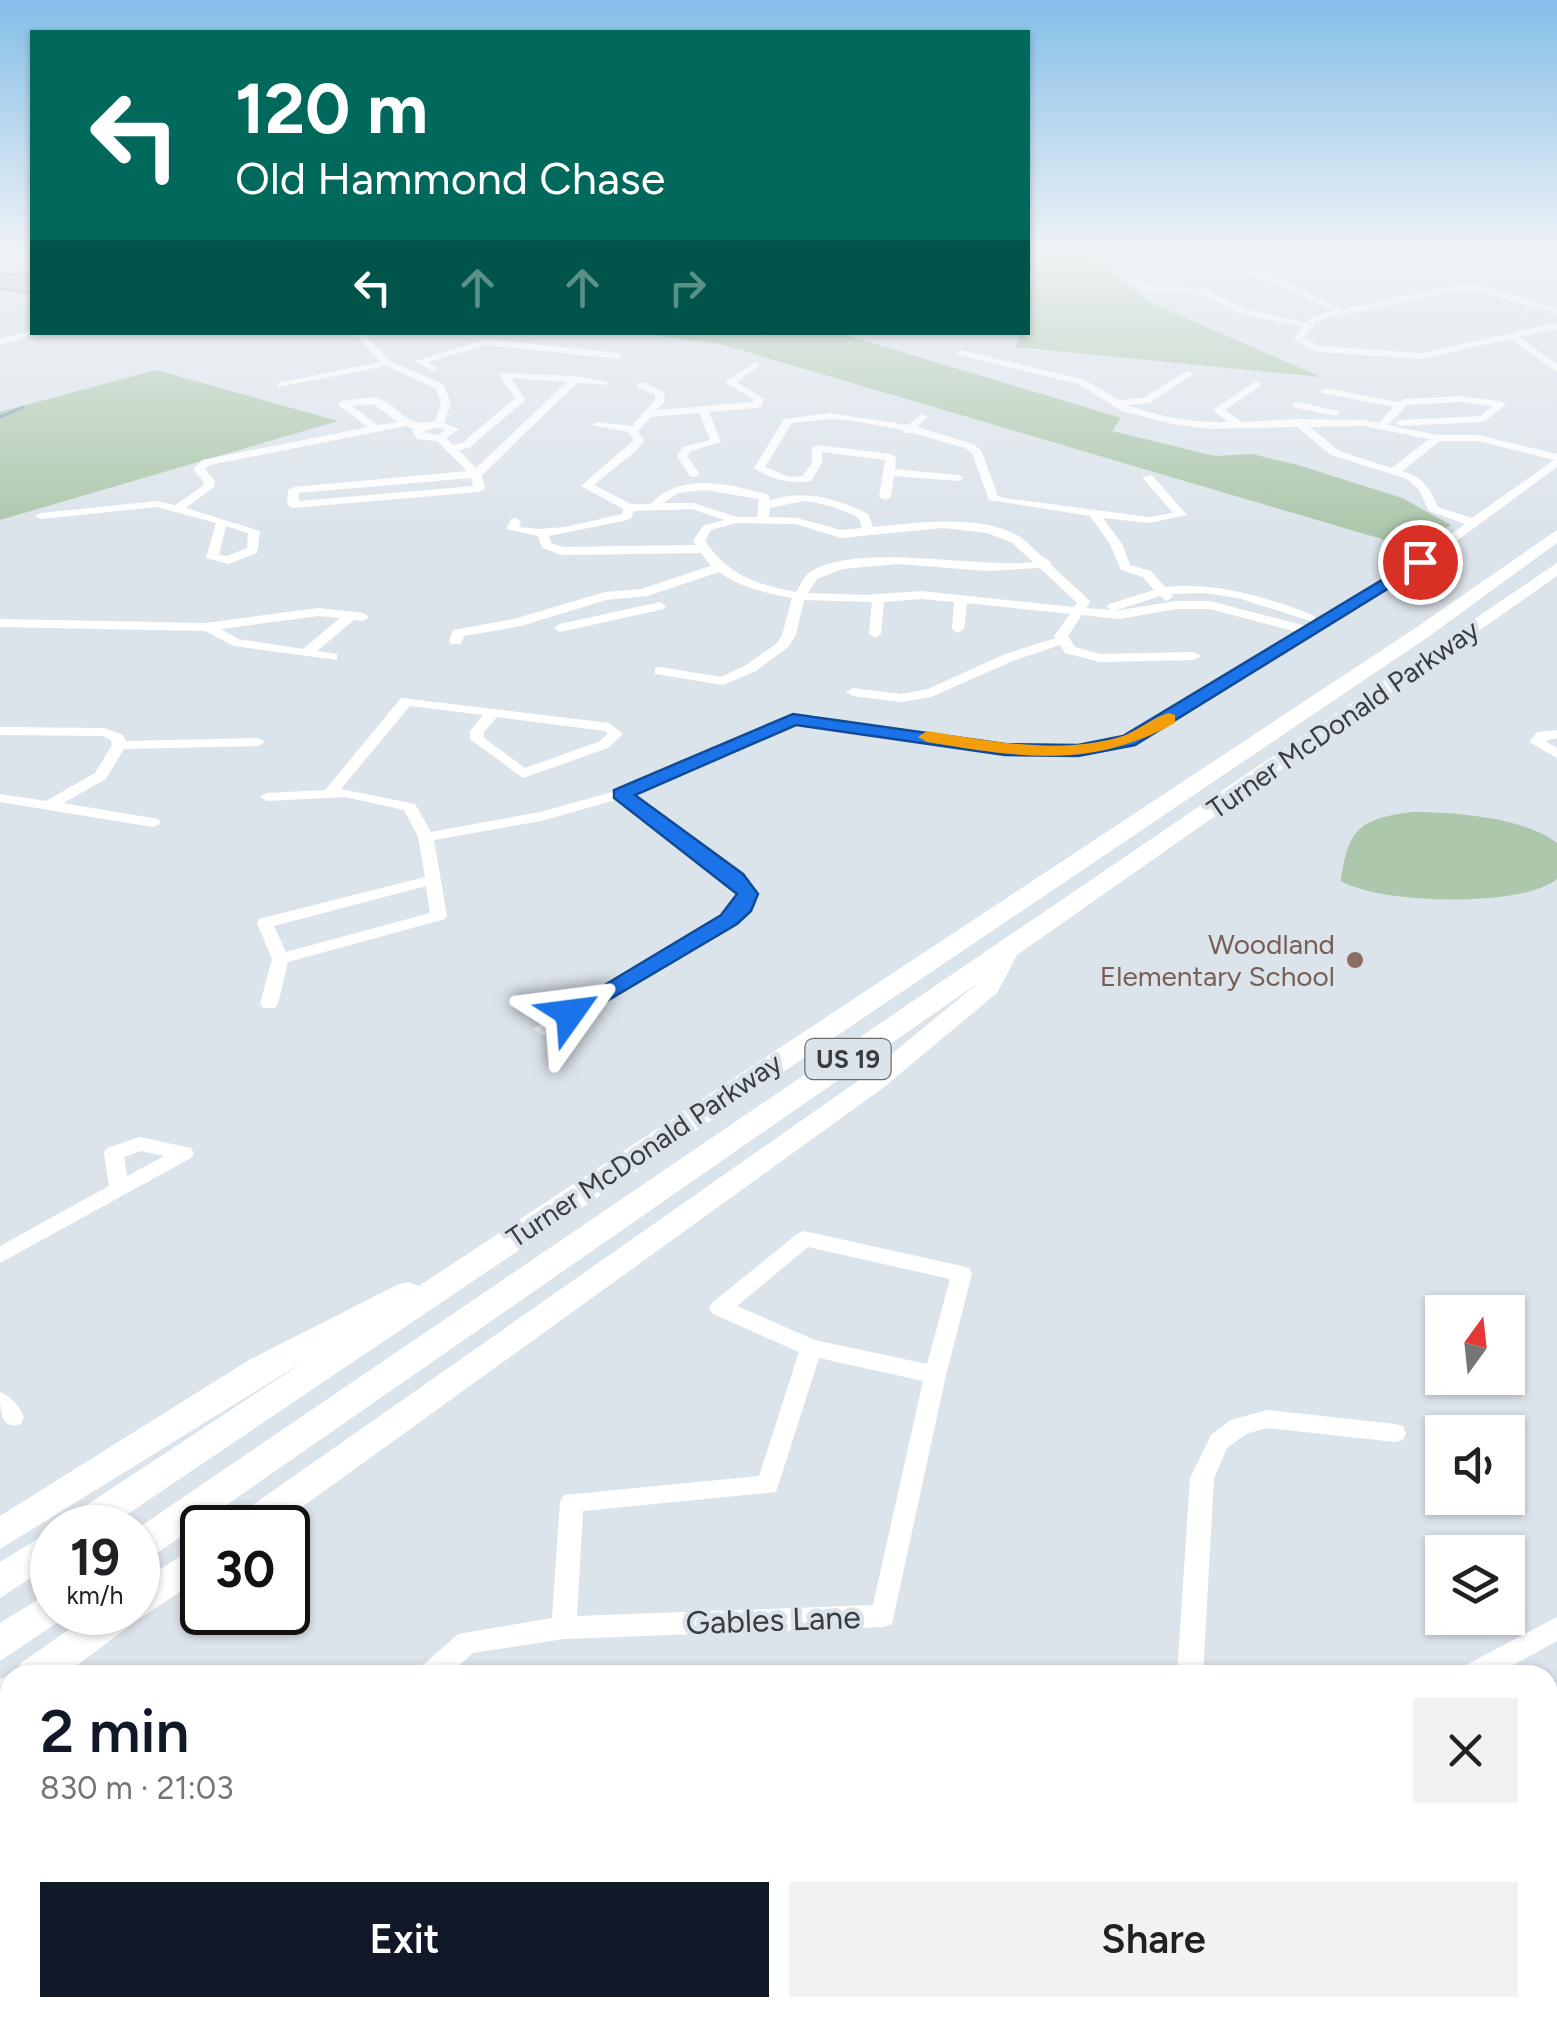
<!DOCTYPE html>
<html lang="en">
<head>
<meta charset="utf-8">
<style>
	:root { --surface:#fff; --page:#f2f2f2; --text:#202124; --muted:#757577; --accent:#111827 }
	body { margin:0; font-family:Figtree,sans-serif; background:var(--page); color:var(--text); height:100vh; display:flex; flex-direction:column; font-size:38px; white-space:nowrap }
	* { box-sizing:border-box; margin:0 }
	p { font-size:32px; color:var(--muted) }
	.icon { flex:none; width:55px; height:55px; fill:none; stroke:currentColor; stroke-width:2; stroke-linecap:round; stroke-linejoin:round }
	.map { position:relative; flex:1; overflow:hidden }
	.panel { position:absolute; left:0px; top:1665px; width:1558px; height:352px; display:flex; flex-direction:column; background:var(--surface); border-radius:30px 30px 0 0; box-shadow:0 2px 8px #0004 }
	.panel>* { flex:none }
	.guide { position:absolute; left:30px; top:30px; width:1000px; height:305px; border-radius:0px; box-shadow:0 2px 8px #0004; background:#00695c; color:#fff; overflow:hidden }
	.needle { width:65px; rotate:15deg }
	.tools { position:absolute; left:1425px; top:1295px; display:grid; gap:20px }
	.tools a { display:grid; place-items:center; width:100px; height:100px; border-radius:0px; background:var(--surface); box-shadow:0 2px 8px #0004; font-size:50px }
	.speed { position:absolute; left:30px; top:1505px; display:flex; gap:20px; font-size:50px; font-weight:700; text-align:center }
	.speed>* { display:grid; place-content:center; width:130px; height:130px; border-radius:50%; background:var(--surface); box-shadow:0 2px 8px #0004; line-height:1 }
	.speed small { font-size:25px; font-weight:400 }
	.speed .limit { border:5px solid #111; border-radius:15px; background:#fff; color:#111 }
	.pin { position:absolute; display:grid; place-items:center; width:85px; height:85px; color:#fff; margin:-42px; border:5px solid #fff; border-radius:50%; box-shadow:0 2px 10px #0007 }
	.me { position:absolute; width:110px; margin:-55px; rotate:59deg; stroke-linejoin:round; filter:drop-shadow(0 0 8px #0008) }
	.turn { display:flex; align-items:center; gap:35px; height:210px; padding:0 40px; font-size:45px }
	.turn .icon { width:130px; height:130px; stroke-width:2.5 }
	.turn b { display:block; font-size:70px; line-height:85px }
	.lanes { display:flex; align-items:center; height:95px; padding:0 40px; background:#0003; justify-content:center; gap:50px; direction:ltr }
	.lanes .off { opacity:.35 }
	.round { display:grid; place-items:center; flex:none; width:105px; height:105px; border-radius:0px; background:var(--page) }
	.overview { display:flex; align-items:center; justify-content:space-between; height:170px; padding:0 40px }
	h1 { font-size:60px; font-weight:600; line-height:75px; color:var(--accent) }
	.primary-button { display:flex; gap:20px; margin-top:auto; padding:20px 40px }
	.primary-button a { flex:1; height:115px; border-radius:0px; background:var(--accent); color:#fff; font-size:40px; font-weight:600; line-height:115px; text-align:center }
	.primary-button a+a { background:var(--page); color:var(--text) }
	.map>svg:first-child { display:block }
	.green { fill:#acc7ab }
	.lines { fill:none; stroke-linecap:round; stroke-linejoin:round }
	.stream { stroke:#75a2b6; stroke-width:2.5 }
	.building { fill:#c9c1c9; stroke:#a29ba1; stroke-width:2.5 }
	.minor { fill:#fff; fill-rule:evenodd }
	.major { fill:#fff; fill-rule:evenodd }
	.highway { fill:#fff; fill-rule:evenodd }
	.route { fill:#1a73e8; stroke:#114b97; stroke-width:2.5 }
	.slow { fill:#f59e0b }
	.education-dot { fill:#8d6e63; stroke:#dce4eb; stroke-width:4 }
	.labels { text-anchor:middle; stroke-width:9; stroke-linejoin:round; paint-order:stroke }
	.shield { fill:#dce4eb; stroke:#6b6f73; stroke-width:2.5 }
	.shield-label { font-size:25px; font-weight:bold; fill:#3a3d40 }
	.street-label { font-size:28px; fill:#3a3d40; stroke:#dce4eb }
	.education-label { font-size:28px; fill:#785e54; stroke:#dce4eb; text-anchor:end }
	.near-street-label { font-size:32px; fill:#3a3d40; stroke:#dce4eb }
</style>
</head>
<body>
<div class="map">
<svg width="1557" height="2017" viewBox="0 0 1557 2017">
	<rect width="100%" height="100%" fill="#dce4eb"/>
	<path class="green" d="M1028,250H1083L1147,301L1321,377L1016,347L1021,333L1028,332Z
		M636,333H839L1121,418L1112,431L1215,456L1252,454L1298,465L1402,498L1451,525L1413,548L1402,545L720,344Z
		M156,370L338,421L0,520V412Z
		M1412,812C1454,812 1523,817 1557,843V879C1522,908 1379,904 1341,881C1348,828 1360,819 1412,812Z"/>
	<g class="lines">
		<path class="stream" d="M0,417L23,407"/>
	</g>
	<path class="building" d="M0,273L32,276V293L0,289Z"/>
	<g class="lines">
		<path class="minor" d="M1097,250H1111L1107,253Z
			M1482,250H1495L1557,269V275Z
			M1198,262L1221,263L1264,272L1343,309L1457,285H1479L1557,308V314L1478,291H1457L1326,318L1316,322L1304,339L1320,346L1422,353L1557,323V329L1519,337L1557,364V372L1510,339L1422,359L1318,352L1293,340L1303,327L1243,314L1199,294L1140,290L1124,278L1144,269ZM1198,267C1249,269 1289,288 1333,311L1310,318L1306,323L1249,310L1204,289L1145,285L1134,278L1149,273Z
			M353,332H363L390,361L443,384L451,403L444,423L459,429L447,438L453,445L462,443L515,398L499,375L501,373L576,376L609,382L604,385L577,383L482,475L485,489L479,492L293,508L287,505L288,490L294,487L467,471L437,441L417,439L412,431L413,429L406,426L210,465L205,469L215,481L214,487L186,508L260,531L257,553L228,564L206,558L216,523L157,507L41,519L35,516L41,513L157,501L175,505L203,486V481L193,469L202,460L368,427L339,406V402L343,401C353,400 367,396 376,398C401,404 404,430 435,421L441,403L435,388L386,366L278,387V383L380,362ZM511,378L567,382L476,468L459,450L469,448L524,401L525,399ZM373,404L398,422L378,425L352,406ZM435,427L445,430L438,435L423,432ZM471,478L473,486L299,501V493ZM226,526L248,533L247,548L227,556L219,555Z
			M486,339L618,353L623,356L618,359L486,345L428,362L438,369L433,372L415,361Z
			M961,350L1085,380L1119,400L1143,398L1185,372H1191V376L1150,403L1127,405C1160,417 1194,423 1228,422L1213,410L1256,381L1260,382V386L1225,410L1242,422L1297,419L1364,420L1379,423L1393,407L1322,393L1321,391L1326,388L1398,402L1404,399L1461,396L1500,401L1505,404L1504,406L1484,422L1400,426L1395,423L1400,420L1481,416L1492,406L1461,402L1407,405L1388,425L1437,435H1478L1557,454V467L1424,565L1134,744C1026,769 920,742 813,723L795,724L632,795L742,876L756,894L752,906L548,1033L542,1035L533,1029L737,903L740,894L730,882L619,799L541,821L434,840L447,916L445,919L288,962L278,1004L275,1008H263L260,1004L272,959L257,923L259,919L425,877L418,837L404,810L345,797L267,801L260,797L267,793L325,790L401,698L609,723L623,734L608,748L523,778L470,739V731L483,715L410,706L341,789L415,804L431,832L540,812L616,791L793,716L813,715L931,736L1011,746L1090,744L1125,738L1297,632L1210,609H1177L1119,619L1082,615L1068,636L1075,647L1100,654L1194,652L1201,656L1194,660L1100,662L1065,653L1060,645L1015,660L931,697L901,702L853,696L846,692L853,688L901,694L928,689L1005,654L1056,638L1054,636L1070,614L967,603L964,629L958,633L952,629L954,602L921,599L884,602L881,634L875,638L869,634L872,602L804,600L796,635L788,647L756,671L723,685L655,674V668L660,667L721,677L746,665L776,644L782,635L792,598C766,593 741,588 719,572L647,596L606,600L521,626L464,636L461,644H451L449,641L453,630L514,619L605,592L642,589L711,566L701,553L562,555L542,548L538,536L506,529L511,519L515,518L521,521L519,527L539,529L565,527L622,514L623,509L581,486L634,440L628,432L592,425L597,422L632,426L655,400V395L637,387V383H645L664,392L665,401L657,410L753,402L754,400L725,382L755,362L760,365L758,367L737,382L764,399L761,407L757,408L709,412L721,442L691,451L687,456L700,474L694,477L690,476L677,456L683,447L710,440L699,413L651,417L638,431L644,440L638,449L594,485L631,504H651C680,471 732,484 769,495L770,500C804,489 837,498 868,514L873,527C916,523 981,513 1020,537C1031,544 1038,556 1050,561L1051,565L1088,599L1090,602L1086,608L1111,610L1107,607L1109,604L1154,590L1143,577L1121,570L1110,544L1090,516L989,500L972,453L965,448L912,433H904L903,430L854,421L830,419L792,423L765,467L789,477L803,476L812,463V448L817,445L891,454L896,457L895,469L958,475L964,478L958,481L894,476L891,497L885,500L879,497L885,460L822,452V463L811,481C789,484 772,480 754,468L784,419L830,413L908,425L922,414L927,417L917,427L973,444L981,450L998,496L1004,498L1149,517L1173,513L1142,477L1152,475L1187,515L1149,523L1103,518L1122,544L1130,565L1151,571L1165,587C1218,582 1266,597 1315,616V621L1416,559L1465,524L1429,511L1419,490L1407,479L1331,455L1297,427L1209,429L1172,424L1122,411L1078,384L958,355L956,353ZM1364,426L1429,439L1392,468L1339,451L1310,427ZM1440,441H1478L1554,460L1472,518L1438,507C1430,488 1423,477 1402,471ZM705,490L759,499L757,517H737L693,503H663L678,493ZM803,501C823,503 841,509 859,518L862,528L841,530L797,518L769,517L770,508ZM692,509L724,520L703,526L693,541L696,545L563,547L551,543L549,536L623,521L631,518L634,511ZM736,523L796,524L841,538L943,528L987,533L1011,542L1033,562C974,569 858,541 809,573C804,576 800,586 796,592C756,584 729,576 705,541L711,530ZM898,564L987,571L1040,568L1077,603L1074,607L921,591L866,595L808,593L817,579L842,569ZM1203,593L1238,598L1314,622L1306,626L1210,601H1177L1114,611L1160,596L1167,601L1173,597L1171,594ZM497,717L605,731L608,734L598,742L525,768L484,738V732ZM426,886L430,913L286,952L274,926Z
			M1297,402L1339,411L1340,413L1335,416L1293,407V403Z
			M660,602L666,606L664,609L560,632L554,628L560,624Z
			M318,608L363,613L369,617L363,621L354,620L317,651L337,654V660L234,646L205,631L0,627V619L206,623ZM318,616L340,618L303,649L238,639L221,629Z
			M0,727L104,728L123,735L126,741L258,738L265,742L258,746L124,749L106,779L63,803L158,819L161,822L158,825L153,827L0,802V794L46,801L95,773L112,745L111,740L102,736L0,735Z
			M1557,730V738L1545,741L1557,748V758L1529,742L1537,732Z
			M140,1137L191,1148L194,1153L191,1158L0,1263V1246L109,1186L104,1153L107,1148ZM141,1151L164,1156L127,1176L124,1157Z
			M804,1231L962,1266L969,1268L972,1274L946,1375L892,1624L883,1627L564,1639L473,1653L448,1675H417L421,1667L458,1634L552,1618L560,1502L564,1495L759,1476L799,1352L713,1314L709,1308L713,1302L797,1234ZM808,1247L950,1279L927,1364L815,1340L737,1306ZM819,1358L923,1381L873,1605L577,1616L583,1511L776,1492Z
			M0,1392C11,1396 19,1406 24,1417L21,1424C0,1431 0,1408 0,1392Z
			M1267,1410L1395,1424L1403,1426L1406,1433L1403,1440L1395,1442L1267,1428L1246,1434L1227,1448L1214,1478L1203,1675H1177L1190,1478L1211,1435L1231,1420Z
			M1557,1617V1641L1495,1675H1458L1462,1667Z
			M10,1896V1924L0,1926V1898Z
			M257,2008H287L283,2017H253Z
			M1260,2008H1290L1291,2017H1261Z"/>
		<path class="major" d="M32,330L42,332L0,345V339Z"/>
		<path class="highway" d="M1557,530V543L1428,637L107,1528H62L67,1518L308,1359L0,1549V1516L249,1360L397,1285L408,1282L419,1286L1414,629Z
			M1557,563V576L1017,955L997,993L883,1088L273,1528H229L234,1518L865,1076L978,983L150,1558L138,1562V1528Z
			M52,1530V1564L0,1598V1562Z
			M202,1543V1577L139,1619L64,1675H16L21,1663L94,1612H138V1583Z
			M52,1591V1612H67L64,1618L0,1661V1623Z
			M10,1675V1713L0,1716V1679Z"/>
	</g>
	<linearGradient id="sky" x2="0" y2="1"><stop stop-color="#84bee8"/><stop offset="0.47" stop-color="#eff3f6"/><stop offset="1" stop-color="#eff3f6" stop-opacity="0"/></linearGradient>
	<rect width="1557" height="532" fill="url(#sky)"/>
	<path class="route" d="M1420,557L1428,562L1426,565L1135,745L1078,756L1005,755L796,725L635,795L743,874L758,894L751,911L737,924L578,1018H562L558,1013L721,915L737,894L614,798V790L793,714L1005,744L1078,745L1123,736Z"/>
	<path class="slow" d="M1169,713L1175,715V723C1089,770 1020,757 927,742L918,737L927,731C990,741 1057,755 1120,737C1137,732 1151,718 1169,713Z"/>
	<circle class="education-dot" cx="1355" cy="960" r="10"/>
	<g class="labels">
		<rect class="shield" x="805.5" y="1039" width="85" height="40" rx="8"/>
		<g class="shield-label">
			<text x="848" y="1068">US 19</text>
		</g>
		<g class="street-label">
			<text transform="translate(1343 719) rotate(-35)" y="10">Turner McDonald Parkway</text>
			<text transform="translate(644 1150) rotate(-34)" y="10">Turner McDonald Parkway</text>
		</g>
		<g class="education-label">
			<text x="1335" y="954">Woodland<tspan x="1335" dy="32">Elementary School</tspan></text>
		</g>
		<g class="near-street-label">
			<text transform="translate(773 1620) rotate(-2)" y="11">Gables Lane</text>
		</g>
	</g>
</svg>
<div class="tools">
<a><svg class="needle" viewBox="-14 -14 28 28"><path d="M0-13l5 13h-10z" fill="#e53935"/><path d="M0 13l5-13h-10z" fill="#757577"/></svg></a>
<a><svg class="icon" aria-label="sound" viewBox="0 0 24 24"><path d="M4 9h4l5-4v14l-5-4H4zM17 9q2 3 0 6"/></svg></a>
<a><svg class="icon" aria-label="layers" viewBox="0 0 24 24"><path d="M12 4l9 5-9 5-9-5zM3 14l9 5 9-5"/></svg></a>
</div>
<div class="speed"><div>19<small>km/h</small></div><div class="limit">30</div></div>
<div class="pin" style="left:1420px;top:562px;background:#d93025"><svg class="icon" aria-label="arrive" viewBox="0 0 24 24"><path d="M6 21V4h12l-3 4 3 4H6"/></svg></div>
<svg class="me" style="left:570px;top:1013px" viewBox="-20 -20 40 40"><path d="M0-17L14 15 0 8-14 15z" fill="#1a73e8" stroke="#fff" stroke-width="4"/></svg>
<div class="guide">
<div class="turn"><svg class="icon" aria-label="left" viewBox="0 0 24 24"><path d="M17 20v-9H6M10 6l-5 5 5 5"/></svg><div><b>120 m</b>Old Hammond Chase</div></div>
<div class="lanes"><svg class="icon" aria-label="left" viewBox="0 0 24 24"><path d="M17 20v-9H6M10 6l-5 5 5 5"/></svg><svg class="icon off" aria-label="ahead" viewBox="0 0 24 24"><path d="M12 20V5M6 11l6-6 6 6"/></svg><svg class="icon off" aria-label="ahead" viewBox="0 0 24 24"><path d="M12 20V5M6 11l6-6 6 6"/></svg><svg class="icon off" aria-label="right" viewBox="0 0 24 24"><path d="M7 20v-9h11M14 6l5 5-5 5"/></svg></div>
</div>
<section class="panel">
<div class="overview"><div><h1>2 min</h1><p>830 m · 21:03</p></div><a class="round"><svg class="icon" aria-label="close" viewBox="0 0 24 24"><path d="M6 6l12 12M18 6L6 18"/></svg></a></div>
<div class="primary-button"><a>Exit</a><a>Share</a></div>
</section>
</div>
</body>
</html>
